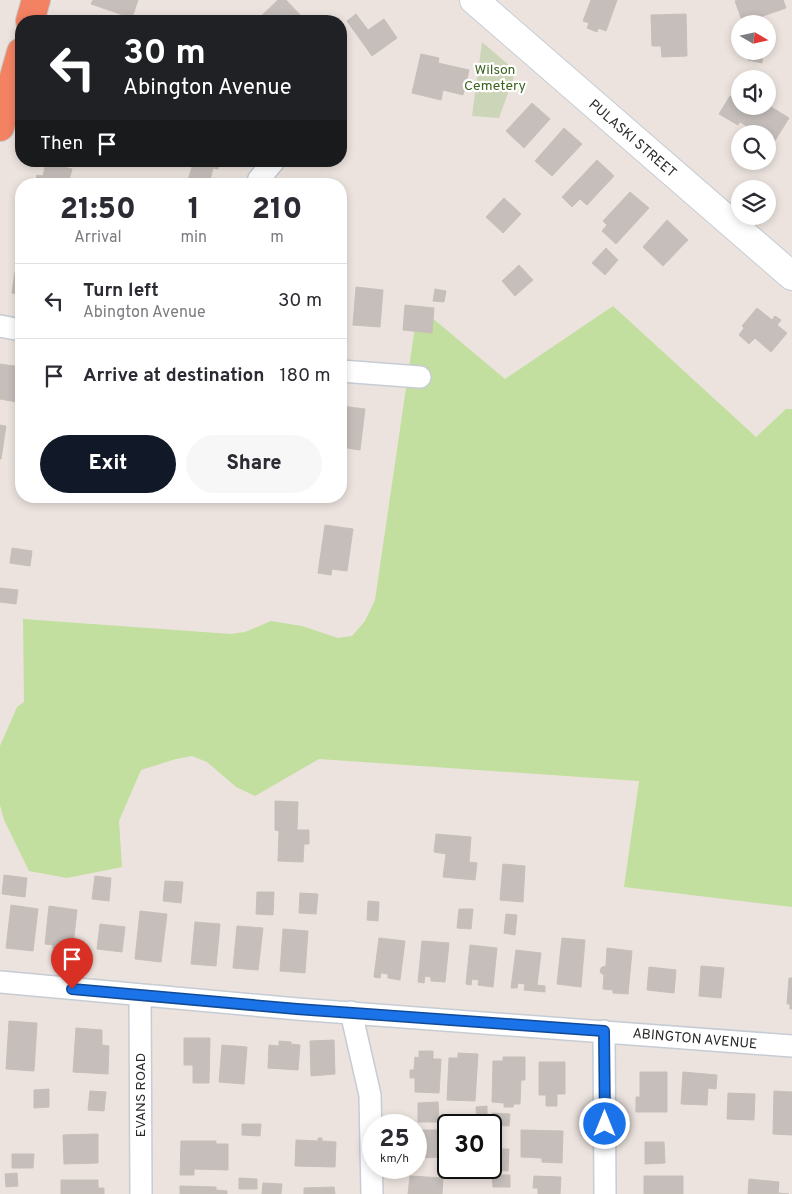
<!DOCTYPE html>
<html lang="en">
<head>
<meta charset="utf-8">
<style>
	:root { --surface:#fff; --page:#f7f7f7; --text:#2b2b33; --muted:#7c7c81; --line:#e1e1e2; --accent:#111827 }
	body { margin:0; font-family:Overpass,sans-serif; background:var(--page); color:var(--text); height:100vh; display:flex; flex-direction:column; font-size:19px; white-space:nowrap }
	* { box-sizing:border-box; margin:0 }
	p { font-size:16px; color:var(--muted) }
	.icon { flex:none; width:28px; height:28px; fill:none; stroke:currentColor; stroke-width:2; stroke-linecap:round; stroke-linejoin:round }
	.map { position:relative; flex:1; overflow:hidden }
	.panel { position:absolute; left:15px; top:178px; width:332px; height:325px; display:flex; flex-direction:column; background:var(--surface); border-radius:20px; box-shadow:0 2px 8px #0003 }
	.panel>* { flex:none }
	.guide { position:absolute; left:15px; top:15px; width:332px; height:152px; border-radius:20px; box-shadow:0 2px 8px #0003; background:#202124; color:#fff; overflow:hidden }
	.needle { width:32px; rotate:99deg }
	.buttons { position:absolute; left:731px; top:15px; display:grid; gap:10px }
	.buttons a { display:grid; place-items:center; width:45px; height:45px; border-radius:50%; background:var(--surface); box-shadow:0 2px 8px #0003; font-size:25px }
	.speed { position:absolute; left:362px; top:1114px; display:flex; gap:10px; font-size:25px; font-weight:700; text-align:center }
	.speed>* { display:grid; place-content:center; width:65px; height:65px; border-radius:50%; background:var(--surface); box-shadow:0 2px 8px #0003; line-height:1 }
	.speed small { font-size:12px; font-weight:400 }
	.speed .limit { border:2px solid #111; border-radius:8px; background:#fff; color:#111 }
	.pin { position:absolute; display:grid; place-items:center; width:42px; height:42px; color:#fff; margin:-51px -21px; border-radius:50% 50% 50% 0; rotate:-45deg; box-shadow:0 0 5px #0007 }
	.pin .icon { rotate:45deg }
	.me { position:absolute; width:55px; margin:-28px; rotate:0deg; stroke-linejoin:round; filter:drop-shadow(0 0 4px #0008) }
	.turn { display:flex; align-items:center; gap:18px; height:105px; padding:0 25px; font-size:22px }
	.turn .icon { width:65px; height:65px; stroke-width:2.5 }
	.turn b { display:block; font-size:35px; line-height:42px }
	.then { display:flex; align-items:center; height:48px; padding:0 25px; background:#0003; gap:10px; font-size:19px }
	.eta { display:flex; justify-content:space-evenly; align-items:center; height:85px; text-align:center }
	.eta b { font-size:30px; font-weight:800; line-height:35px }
	.primary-button { display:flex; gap:10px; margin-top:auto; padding:10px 25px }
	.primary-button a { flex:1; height:58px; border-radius:30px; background:var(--accent); color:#fff; font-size:20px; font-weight:800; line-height:58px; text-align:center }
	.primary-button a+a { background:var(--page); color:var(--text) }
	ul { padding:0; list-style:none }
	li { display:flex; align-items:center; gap:15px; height:75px; padding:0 25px; border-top:1px solid var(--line) }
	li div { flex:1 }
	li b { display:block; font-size:19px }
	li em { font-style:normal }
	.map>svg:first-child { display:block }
	.green { fill:#c2df9f }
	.cemetery { fill:#ccd5b7 }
	.building { fill:#c5beba; stroke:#c7bfb8 }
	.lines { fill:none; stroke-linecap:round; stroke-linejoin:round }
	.street-casing { stroke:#c6ccd4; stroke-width:24 }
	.secondary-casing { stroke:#c6ccd4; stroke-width:30 }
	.highway-casing { stroke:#c4c4c4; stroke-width:30 }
	.street { stroke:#fff; stroke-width:21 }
	.secondary { stroke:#fff; stroke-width:28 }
	.highway { stroke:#f38262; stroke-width:28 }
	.route-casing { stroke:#114b97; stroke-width:12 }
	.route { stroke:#1a73e8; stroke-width:9 }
	.labels { text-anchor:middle; stroke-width:4.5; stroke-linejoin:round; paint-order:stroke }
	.park-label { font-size:14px; fill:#3c641f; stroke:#fff }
	.street-label { font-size:14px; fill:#2b2b2b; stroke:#fff }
</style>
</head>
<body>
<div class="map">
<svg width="792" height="1194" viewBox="0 0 792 1194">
	<rect width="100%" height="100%" fill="#ece3de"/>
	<path class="green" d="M418,306L505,379L613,306L756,437L786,409H792V907L624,887L639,781L319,759L255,796L236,787L207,762L192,756L176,759L141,770L119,821L122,867L67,878L29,871L4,820L0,805V746L17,707L24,702L23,619L231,634L245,632L271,621L302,626L338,638L352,636L365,621L375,600Z"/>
	<path class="cemetery" d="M482,42L516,71L499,118L472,116Z"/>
	<path class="building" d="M93,0H138L132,18L91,4Z
		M278,0H286L302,17L298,21H256Z
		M591,0H617L606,31L598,28L597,32L587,28L589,23L583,21Z
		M739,0H783L786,8L743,23L735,1Z
		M356,14L368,30L384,19L397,38L372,56L347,21Z
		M686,14L687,56L662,57L661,46H652L651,15Z
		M749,51L763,53L762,63L748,60Z
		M421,54L439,58L438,63L469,70L463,95L443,90L441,100L412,93Z
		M730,96L740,101V106L750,107L768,106V105L789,118L774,142L768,138V134H760L740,122L738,125L719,114Z
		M532,103L550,119L524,148L506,131Z
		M564,128L582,144L552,176L535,161Z
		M597,160L614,176L587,205L580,199L572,207L562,197Z
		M194,161H220L218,169L213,168L209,184L188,180Z
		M46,163L72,169L68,184H35L37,175L43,176Z
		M630,192L649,208L616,244L602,231L607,225L603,221Z
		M504,198L521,214L503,233L486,217Z
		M667,220L688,240L663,266L643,247Z
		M606,248L618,260L605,275L592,263Z
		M519,265L533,280L515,296L502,281Z
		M15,272H21V294L12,293Z
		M356,287L383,290L380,327L353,325Z
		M435,289L446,291L444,302L433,301Z
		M405,305L434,308L432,333L403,330Z
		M757,308L772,320L775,316L781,320L777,325L787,333L771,352L755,338L749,344L739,335L744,328L742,326Z
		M0,364L21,367L17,402L0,399Z
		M341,406L365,409L360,450L341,447Z
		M0,425L6,426L1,459H0Z
		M325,525L353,529L347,571L332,569L331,575L318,573Z
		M12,548L32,551L30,566L10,563Z
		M0,588L18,590L16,604L0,602Z
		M275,801L298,802L297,830H309V844H304L303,862L278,861L279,831L275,830Z
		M436,834L471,837L469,862L477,863L475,880L443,877L446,854L434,852Z
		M503,864L525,866L523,902L500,900Z
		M4,875L27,878L25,897L2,894Z
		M95,876L111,878L109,901L92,899Z
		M165,881L183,882L181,903L163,901Z
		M257,892H274L273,915L256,914Z
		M300,893L318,894L316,914L299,913Z
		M368,901L379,902L378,921L367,920Z
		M11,905L38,909L33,951L6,948Z
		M49,906L77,910L73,946L67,945L66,951L53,949V945L45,944Z
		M459,909H473L471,929L457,928Z
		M140,911L167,914L161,962L135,959Z
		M506,914L517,915L515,935L504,933Z
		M195,922L220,924L216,966L191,964Z
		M100,924L125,927L122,952L97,949Z
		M237,926L263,928L258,970L233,968Z
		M283,929L308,931L305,973L280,971Z
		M379,938L405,941L400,980L388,978V974L381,973L380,978L374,977Z
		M562,938L585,940L581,987L557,984Z
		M422,941L449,943L445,982L431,981V977L425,976L424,983L418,982Z
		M470,945L497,948L493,987L478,985L479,980L472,979L471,985L466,984Z
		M607,948L632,951L628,994L613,993V990L603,989L604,975L601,973L600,970L602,967L606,966Z
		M516,950L541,953L537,985L545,986V992L524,990L525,984L518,983L517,988H511Z
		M701,966L724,968L721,998L699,996Z
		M649,967L676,970L674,993L647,990Z
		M789,978H792V1009H790V1004H787Z
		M9,1021L37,1023L34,1071L6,1069Z
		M76,1028L102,1030V1045L109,1046L108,1074L73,1072Z
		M184,1038H210L209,1083H193V1065H184Z
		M334,1040L335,1074L311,1076L310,1041Z
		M279,1041L291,1042V1044L300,1045L298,1070L268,1068L269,1045L279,1046Z
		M222,1045L247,1047L244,1084L219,1082Z
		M419,1051H433V1059H441L439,1093L415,1092V1078H410V1070H414L415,1057L419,1058Z
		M458,1053L478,1054L475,1101L447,1100L449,1058H458Z
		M503,1057H525V1080H521L520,1104H514L513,1107H504V1103L492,1102L493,1061H503Z
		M539,1062H565V1094H557V1106H546V1095H539Z
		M640,1072H667V1112H636V1097H640Z
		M683,1072L717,1075L716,1089L708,1088L707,1105L681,1104Z
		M49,1089V1107L34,1108V1090Z
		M90,1091L106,1092L104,1111L88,1110Z
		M774,1091L792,1092V1135L773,1134Z
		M728,1093L755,1094L754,1120L727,1119Z
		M438,1102L439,1122H418V1103Z
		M487,1106V1125H477L476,1107Z
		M492,1113L510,1114L509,1126L492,1125Z
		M242,1124H261L260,1136L242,1135Z
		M416,1130H441L442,1157L416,1158Z
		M521,1130L563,1131L562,1163L542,1162V1158L521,1157Z
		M98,1134V1163L64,1164L63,1135Z
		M318,1138H322V1141L336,1142L335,1167L295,1166L296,1140L318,1141Z
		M181,1141H216V1144H228V1170L194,1169V1175H180Z
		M645,1142H664L665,1163L645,1164Z
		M493,1149H509L508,1171L492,1170Z
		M12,1154H34L33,1168H12Z
		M469,1168H487V1170H470Z
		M17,1173L18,1186L6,1187L5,1174Z
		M492,1175H510V1187H493Z
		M410,1176L443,1178L442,1194H408Z
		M534,1176L561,1177L560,1194H538V1188H533Z
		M644,1176H683V1194H644Z
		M239,1178L257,1179V1189H239Z
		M749,1179L779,1182L778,1193L789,1194H748Z
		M61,1180H98V1188H104V1194H61Z
		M263,1183L282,1184L281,1194H262Z
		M180,1186L216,1187V1190L227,1191V1194H180Z
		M334,1187L335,1194H304V1188Z"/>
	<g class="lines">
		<defs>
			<path id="street" d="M257,184L259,179L274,161
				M0,326L21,330
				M341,371L420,377
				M0,982L297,1009L792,1046
				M140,995L141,1194
				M351,1012L370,1095L372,1194
				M604,1031L605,1194"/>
			<path id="secondary" d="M474,0L792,276"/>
			<path id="highway" d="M30,21L36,0
				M0,127L21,52"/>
		</defs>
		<use href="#street" class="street-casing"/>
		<use href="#secondary" class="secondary-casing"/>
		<use href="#highway" class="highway-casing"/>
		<use href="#street" class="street"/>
		<use href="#secondary" class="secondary"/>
		<use href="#highway" class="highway"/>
	</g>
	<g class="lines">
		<defs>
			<path id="route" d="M72,989L297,1009L604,1031L605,1124"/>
		</defs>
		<use href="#route" class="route-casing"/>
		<use href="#route" class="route"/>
	</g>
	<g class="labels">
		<g class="park-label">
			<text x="495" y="74">Wilson<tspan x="495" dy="16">Cemetery</tspan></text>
		</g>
		<g class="street-label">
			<text transform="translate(633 138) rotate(41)" y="5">PULASKI STREET</text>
			<text transform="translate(695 1038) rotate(5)" y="5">ABINGTON AVENUE</text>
			<text transform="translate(140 1095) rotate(-90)" y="5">EVANS ROAD</text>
		</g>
	</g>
</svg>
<div class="buttons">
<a><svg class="needle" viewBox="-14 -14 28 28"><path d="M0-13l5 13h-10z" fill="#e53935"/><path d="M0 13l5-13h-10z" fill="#7c7c81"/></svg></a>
<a><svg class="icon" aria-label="sound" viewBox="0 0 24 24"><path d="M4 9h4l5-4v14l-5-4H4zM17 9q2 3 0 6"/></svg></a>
<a><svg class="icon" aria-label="search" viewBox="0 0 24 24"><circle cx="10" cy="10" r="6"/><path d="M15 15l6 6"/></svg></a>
<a><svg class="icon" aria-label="layers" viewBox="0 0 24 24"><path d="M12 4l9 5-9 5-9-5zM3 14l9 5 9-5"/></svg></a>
</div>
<div class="speed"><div>25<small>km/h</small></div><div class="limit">30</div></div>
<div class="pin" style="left:72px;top:989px;background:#d93025"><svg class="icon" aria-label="arrive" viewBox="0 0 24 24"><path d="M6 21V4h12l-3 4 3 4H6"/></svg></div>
<svg class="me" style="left:605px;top:1124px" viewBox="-20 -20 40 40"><circle r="17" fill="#1a73e8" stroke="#fff" stroke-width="3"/><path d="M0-11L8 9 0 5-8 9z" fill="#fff"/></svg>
<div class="guide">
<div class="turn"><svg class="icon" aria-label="left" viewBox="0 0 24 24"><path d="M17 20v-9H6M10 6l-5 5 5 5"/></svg><div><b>30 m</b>Abington Avenue</div></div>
<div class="then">Then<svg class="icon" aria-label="arrive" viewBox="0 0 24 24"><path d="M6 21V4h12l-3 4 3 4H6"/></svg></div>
</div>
<section class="panel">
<div class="eta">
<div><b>21:50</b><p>Arrival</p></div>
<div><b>1</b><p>min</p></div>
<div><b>210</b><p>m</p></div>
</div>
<ul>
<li><svg class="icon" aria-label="left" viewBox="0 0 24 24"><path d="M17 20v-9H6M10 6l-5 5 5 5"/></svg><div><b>Turn left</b><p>Abington Avenue</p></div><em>30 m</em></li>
<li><svg class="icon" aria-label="arrive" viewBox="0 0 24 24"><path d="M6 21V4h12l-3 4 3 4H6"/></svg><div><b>Arrive at destination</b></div><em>180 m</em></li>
</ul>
<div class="primary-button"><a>Exit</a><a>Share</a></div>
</section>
</div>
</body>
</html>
